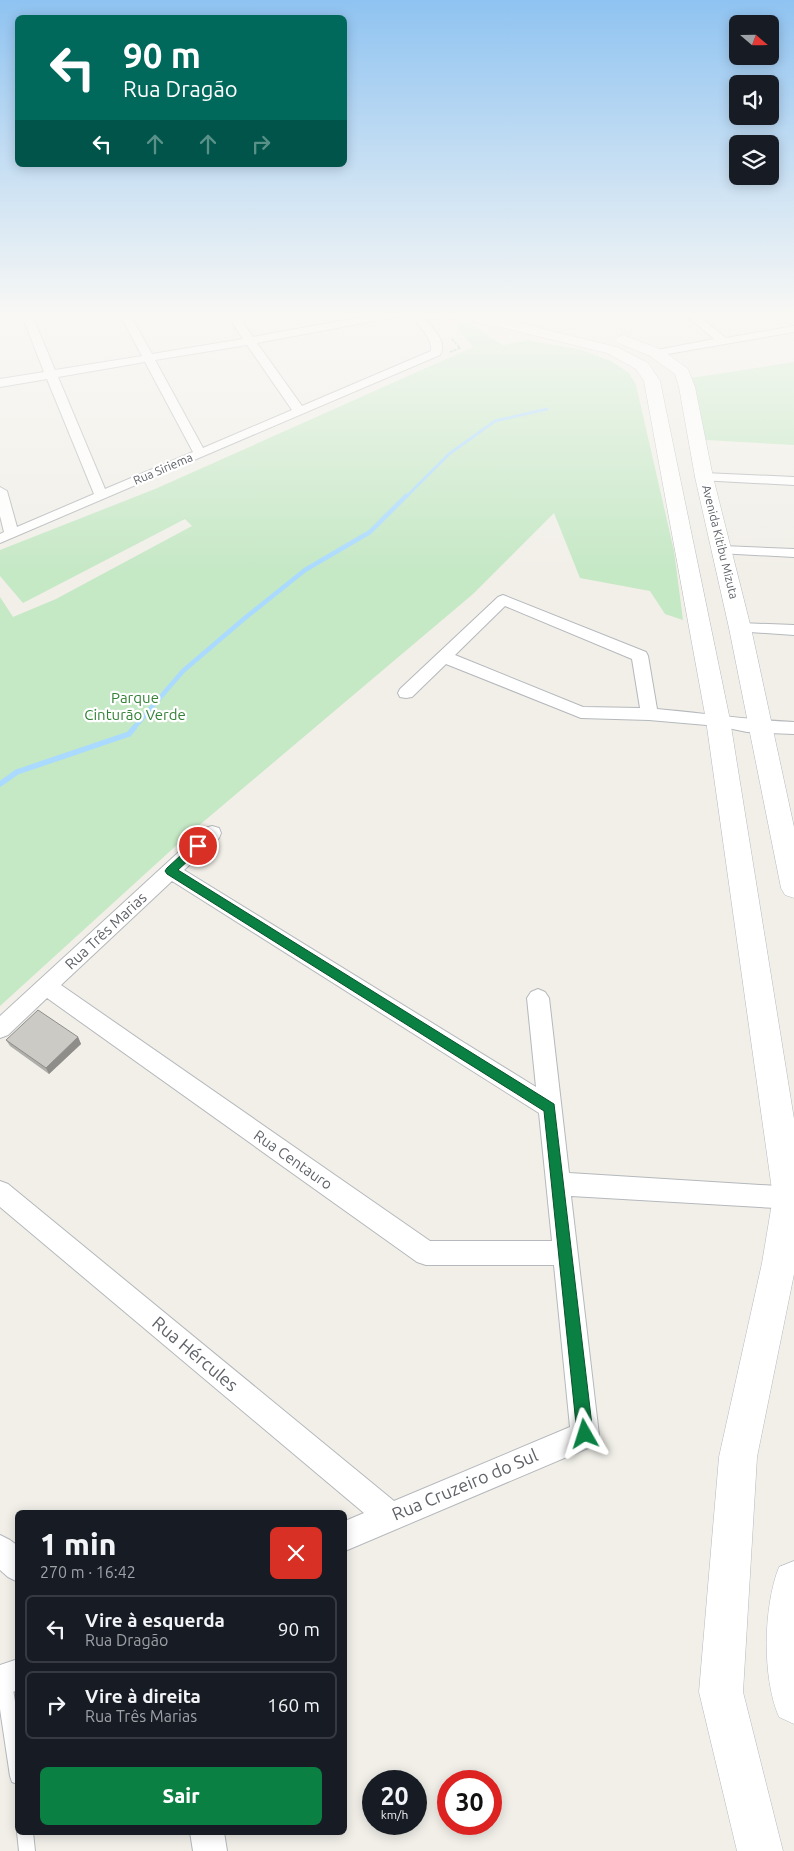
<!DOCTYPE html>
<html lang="pt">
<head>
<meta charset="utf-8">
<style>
	:root { --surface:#171b24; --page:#20242c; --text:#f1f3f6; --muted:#9ea1a6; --line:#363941; --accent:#0b8043 }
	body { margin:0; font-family:Ubuntu,sans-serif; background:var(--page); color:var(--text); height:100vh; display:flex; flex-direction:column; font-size:19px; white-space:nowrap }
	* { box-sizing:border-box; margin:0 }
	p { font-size:16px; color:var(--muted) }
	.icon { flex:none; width:28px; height:28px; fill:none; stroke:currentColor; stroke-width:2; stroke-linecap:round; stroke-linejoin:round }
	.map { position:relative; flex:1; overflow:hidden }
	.details { position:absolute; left:15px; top:1510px; width:332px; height:325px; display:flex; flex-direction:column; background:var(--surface); border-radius:8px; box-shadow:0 2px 12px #0003 }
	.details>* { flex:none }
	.top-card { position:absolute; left:15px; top:15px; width:332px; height:152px; border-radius:8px; box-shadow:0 2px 12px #0003; background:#00695c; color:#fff; overflow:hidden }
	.needle { width:32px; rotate:110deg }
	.controls { position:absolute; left:729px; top:15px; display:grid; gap:10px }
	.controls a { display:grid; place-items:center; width:50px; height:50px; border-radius:8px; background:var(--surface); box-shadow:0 2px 12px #0003; font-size:25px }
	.speed { position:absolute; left:362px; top:1770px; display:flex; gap:10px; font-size:25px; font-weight:700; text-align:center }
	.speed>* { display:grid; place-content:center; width:65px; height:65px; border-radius:50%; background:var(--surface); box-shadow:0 2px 12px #0003; line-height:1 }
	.speed small { font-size:12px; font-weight:400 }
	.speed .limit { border:8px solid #d22; background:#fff; color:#111 }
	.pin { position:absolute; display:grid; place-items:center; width:42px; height:42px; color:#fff; margin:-21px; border:2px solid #fff; border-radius:50%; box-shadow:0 1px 5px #0007 }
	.me { position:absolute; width:55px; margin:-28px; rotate:354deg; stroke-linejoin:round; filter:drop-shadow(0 0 4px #0008) }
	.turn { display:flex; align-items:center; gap:18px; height:105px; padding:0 25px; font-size:22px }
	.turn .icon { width:65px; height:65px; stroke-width:2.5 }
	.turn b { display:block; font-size:35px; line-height:42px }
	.lanes { display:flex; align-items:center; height:48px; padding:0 25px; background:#0003; justify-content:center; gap:25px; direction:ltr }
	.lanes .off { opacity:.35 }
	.round { display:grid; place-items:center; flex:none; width:52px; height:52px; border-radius:8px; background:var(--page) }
	.overview { display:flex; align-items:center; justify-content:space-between; height:85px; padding:0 25px }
	h1 { font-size:30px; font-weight:800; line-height:38px }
	.cta { display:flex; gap:10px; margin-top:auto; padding:10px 25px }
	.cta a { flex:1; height:58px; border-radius:8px; background:var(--accent); color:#fff; font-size:20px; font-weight:800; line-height:58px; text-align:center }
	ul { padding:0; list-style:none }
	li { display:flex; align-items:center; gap:15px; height:68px; margin:0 10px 8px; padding:0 15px; border:2px solid var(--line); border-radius:8px }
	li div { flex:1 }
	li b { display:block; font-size:19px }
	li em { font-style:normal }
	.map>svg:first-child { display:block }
	.green { fill:#c5e8c5 }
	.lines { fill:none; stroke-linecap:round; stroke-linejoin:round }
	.stream-far2 { stroke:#aadaff; stroke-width:3 }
	.stream-far1 { stroke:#aadaff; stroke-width:4.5 }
	.stream { stroke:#aadaff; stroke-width:5.5 }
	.lane-casing { stroke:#b5b8bc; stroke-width:2 }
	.street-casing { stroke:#b5b8bc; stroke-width:2 }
	.secondary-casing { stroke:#b6babf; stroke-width:1 }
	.path { stroke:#9cc7a9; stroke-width:2; stroke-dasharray:3 1; stroke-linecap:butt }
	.lane { fill:#fff; fill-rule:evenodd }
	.street { fill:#fff; fill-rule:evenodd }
	.secondary { fill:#fff; fill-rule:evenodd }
	.wall { fill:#afaea9 }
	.shaded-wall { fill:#8f8d8a }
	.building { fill:#cccac5; stroke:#8f8d8a }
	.route { fill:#0b8043; stroke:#07532c }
	.labels { text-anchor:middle; stroke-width:4.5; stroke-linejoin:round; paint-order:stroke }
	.far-street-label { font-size:12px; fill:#5f6368; stroke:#fff }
	.park-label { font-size:15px; fill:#348238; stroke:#fff }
	.street-label { font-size:15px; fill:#5f6368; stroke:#fff }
	.near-street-label { font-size:18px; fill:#5f6368; stroke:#fff }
</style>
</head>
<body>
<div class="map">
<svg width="794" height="1851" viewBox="0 0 794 1851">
	<rect width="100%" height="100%" fill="#f1efe8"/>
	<path class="green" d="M456,323H470L503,345L527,340L582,350L611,361L629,373L636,385L674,551L683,620L665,614L650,591L580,578L554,513L473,594L190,833L0,1006V597L13,617L56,599L192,526L185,519L23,603L0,576V550L155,489L473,347L460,332Z
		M794,362V445L706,440L691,378Z"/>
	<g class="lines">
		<path class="stream-far2" d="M405,498L449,454L495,421L547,409"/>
		<path class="stream-far1" d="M133,729L183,671L245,618L305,570L370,532L406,496"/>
		<path class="stream" d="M0,784L17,772L129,734L134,728"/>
		<defs>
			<path id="lane" d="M4,1675L10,1677L12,1683L18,1720V1784L12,1782L10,1776L0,1709V1677Z
				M18,1830V1832H33L35,1851H19L17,1832Z"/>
			<path id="street" d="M21,313H31L55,370L142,356L119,313H129L152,354L243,339L226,313H236L253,337L384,313H405L400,316L257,343L302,406L431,351C433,335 416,327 412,313H422C428,327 449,338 440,355L0,543V534L4,532L0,516V487L7,491L17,527L94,494L47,379L0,387V379L44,372ZM247,345L292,410L203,448L155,360ZM145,362L193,452L105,489L58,377Z
				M684,313H695L726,338L794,326V332L656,356L652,355L650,353L652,351L714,339Z
				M704,473L794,477V485L699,480L697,477L699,474Z
				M723,546L794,549V557L718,553L716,550L718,547Z
				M503,595L646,652L648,656L657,709C703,713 748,720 794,722V734L747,732L718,726L649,720L581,718L446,664L412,697L406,698L400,697L398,693L400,689L498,597ZM505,606L632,659L640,708L583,707L455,655Z
				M740,623L794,625V635L735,631L732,628L735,625Z
				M212,826L219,828L221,833L219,838L184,870L536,1087L527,998L531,992L538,989L545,992L549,998L569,1173L794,1187V1209L571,1196L599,1435L595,1445L345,1551V1521L364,1513L0,1207V1181L8,1184L394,1501L570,1427L554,1265H426L417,1262L47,998L8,1035L0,1038V1016L205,828ZM172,881L539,1113L552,1241H430L61,985Z
				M0,1535L10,1540L18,1546V1582L8,1577L0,1570Z
				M18,1659V1690L0,1697V1665Z
				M190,1832H224L227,1851H193Z"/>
			<path id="secondary" d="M415,313H477L617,347L648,363L660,381L730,720L794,1119V1274L757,1457L743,1692L783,1851H737L699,1692L719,1457L762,1263L773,1197L706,720L644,381L636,369L607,353L462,318L442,320L417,316Z
				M623,335L662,350L688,369L695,387L713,477L751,628L794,827V898L785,895L781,888L729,628L695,477L679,387L675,374L650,356L618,343L615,340L618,337Z
				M794,1561V1724L779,1717C762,1678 763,1607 779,1567Z"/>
		</defs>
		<use href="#lane" class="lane-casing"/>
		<use href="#street" class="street-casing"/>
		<use href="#secondary" class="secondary-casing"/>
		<path class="path" d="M450,352L460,348L451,338"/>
		<use href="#lane" class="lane"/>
		<use href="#street" class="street"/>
		<use href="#secondary" class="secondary"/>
	</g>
	<path class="wall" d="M78,1037L81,1044L49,1074L10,1046L6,1040Z"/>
	<path class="shaded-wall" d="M78,1037L81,1044L49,1074L46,1068Z"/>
	<path class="building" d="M38,1010L78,1037L46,1068L6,1040Z"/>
	<linearGradient id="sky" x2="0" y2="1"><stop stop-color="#8fc3f1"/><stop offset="0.55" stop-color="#f9f8f5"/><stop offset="1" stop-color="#f9f8f5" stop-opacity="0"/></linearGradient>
	<rect width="794" height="572" fill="url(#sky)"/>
	<path class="route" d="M198,842L202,843L203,846L202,848L178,870L554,1104L593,1434L591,1440L585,1442L580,1440L577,1434L544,1111L167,874L165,871L167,868L194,843Z"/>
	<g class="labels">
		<g class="far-street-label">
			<text transform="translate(163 469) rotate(-23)" y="4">Rua Siriema</text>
			<text transform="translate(720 542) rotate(76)" y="4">Avenida Kitibu Mizuta</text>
		</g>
		<g class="park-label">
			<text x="135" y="703">Parque<tspan x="135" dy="17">Cinturão Verde</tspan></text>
		</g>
		<g class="street-label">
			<text transform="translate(106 931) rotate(-43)" y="5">Rua Três Marias</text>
			<text transform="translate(293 1160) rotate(35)" y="5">Rua Centauro</text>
		</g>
		<g class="near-street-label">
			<text transform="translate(195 1354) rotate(40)" y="6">Rua Hércules</text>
			<text transform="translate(465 1485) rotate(-23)" y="6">Rua Cruzeiro do Sul</text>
		</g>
	</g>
</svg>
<div class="controls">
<a><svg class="needle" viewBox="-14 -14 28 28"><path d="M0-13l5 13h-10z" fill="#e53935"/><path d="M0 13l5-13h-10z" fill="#9ea1a6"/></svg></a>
<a><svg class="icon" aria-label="sound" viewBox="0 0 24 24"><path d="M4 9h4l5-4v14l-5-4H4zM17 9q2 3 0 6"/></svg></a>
<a><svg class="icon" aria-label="layers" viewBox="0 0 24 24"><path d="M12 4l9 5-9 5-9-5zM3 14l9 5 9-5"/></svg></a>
</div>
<div class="speed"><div>20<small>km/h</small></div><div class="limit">30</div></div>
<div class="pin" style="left:198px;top:846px;background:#d93025"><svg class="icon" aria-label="arrive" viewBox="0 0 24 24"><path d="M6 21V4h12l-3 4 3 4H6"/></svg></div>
<svg class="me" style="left:585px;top:1434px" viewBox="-20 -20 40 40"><path d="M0-17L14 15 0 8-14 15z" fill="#0b8043" stroke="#fff" stroke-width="4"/></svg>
<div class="top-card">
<div class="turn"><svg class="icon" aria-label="left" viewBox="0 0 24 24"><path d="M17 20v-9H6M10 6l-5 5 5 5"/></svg><div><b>90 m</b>Rua Dragão</div></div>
<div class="lanes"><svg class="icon" aria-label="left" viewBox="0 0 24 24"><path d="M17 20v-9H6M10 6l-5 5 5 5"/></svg><svg class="icon off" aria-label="ahead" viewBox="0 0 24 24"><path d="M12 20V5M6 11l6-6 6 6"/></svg><svg class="icon off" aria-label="ahead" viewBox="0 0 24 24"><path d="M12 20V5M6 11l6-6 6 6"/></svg><svg class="icon off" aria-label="right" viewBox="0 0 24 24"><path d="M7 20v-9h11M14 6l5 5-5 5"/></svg></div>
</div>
<section class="details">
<div class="overview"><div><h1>1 min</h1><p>270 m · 16:42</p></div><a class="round" style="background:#d93025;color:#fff"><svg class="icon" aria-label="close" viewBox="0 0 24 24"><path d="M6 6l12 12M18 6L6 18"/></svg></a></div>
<ul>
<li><svg class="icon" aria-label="left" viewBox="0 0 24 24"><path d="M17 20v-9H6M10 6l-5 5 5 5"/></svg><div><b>Vire à esquerda</b><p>Rua Dragão</p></div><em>90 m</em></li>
<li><svg class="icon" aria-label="right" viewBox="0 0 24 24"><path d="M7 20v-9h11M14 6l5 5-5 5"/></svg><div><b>Vire à direita</b><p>Rua Três Marias</p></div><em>160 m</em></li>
</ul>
<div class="cta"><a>Sair</a></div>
</section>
</div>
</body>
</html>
